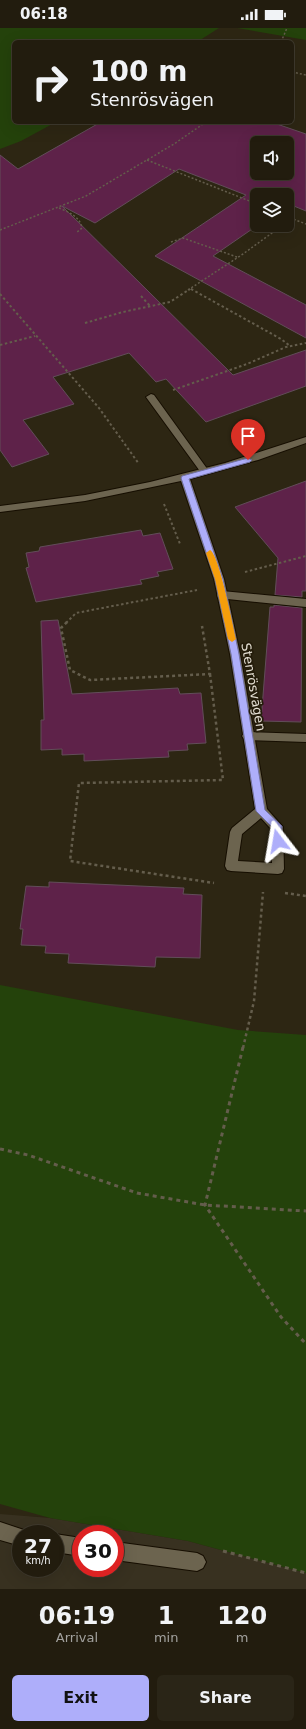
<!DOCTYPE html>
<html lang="en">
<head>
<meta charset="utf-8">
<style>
	:root { --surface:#221c0e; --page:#2a2517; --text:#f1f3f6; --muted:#a2a19e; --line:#3f3a2e; --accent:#aeaefa }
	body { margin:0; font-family:"DejaVu Sans",sans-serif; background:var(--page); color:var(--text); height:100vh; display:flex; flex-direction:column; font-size:15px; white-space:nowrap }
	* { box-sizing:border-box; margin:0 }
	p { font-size:13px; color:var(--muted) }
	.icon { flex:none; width:22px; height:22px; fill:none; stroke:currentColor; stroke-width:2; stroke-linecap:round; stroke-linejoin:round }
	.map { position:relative; height:1561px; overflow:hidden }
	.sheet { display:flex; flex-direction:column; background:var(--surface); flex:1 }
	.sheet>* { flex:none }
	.hud { position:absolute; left:12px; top:12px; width:282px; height:84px; border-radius:6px; box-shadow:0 4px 16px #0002,0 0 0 1px var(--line); background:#221c0e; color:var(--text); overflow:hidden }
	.tools { position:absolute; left:250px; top:108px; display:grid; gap:8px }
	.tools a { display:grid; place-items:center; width:44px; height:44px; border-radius:6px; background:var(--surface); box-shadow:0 4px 16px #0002,0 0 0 1px var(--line); font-size:20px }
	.speed { position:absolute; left:12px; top:1497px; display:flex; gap:8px; font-size:20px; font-weight:700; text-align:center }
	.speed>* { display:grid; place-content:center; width:52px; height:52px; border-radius:50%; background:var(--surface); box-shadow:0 4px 16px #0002,0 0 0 1px var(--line); line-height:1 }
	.speed small { font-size:10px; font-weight:400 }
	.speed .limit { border:6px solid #d22; background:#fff; color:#111 }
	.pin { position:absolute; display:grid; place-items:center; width:34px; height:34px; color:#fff; margin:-41px -17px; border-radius:50% 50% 50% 0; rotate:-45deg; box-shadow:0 0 4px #0007 }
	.pin .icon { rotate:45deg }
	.me { position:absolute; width:44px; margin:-22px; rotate:346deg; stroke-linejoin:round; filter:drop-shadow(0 0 3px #0008) }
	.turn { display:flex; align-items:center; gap:14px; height:84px; padding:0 12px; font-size:18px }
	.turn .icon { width:52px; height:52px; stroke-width:2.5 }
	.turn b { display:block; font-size:28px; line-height:34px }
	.eta { display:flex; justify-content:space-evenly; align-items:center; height:68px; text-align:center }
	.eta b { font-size:24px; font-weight:600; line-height:28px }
	.action { display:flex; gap:8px; margin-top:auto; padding:8px 12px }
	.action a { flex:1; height:46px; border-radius:6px; background:var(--accent); color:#111; font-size:16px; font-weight:600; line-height:46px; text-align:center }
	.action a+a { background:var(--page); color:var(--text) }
	.status { display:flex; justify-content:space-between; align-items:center; height:28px; padding:0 20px; background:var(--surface); direction:ltr }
	.status svg { height:11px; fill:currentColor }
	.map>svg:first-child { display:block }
	.commercial { fill:#383120; fill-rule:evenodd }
	.green { fill:#24420b }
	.building { fill:#5e2249; stroke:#624d59; fill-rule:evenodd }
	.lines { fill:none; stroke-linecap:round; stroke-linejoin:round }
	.service-casing { stroke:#160e01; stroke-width:2 }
	.minor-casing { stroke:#160e01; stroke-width:2 }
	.path-far3 { stroke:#645d4c; stroke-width:1.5; stroke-dasharray:2 2; stroke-linecap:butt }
	.path-far2 { stroke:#645d4c; stroke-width:2; stroke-dasharray:2.5 2.5; stroke-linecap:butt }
	.path-far1 { stroke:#645d4c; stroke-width:2.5; stroke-dasharray:3 3; stroke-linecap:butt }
	.path { stroke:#645d4c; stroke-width:3; stroke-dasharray:4 4; stroke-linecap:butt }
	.service { fill:#6c644f; fill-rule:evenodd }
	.minor { fill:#6c644f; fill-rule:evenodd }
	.route { fill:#aeaefa; stroke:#7171a2 }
	.slow { fill:#f59e0b }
	.labels { text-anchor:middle; stroke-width:3.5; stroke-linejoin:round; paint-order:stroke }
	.street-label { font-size:13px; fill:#e2ddd1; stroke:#241c0a }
</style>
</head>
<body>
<div class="status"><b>06:18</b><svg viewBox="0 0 49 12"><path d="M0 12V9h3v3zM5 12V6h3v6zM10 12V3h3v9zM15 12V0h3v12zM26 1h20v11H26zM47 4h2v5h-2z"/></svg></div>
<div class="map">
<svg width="306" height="1561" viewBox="0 0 306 1561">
	<rect width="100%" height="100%" fill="#2d2613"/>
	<path class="commercial" d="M0,1486L50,1490L188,1513L306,1545V1561H0ZM21,1506H55V1540H21ZM81,1506H115V1540H81Z"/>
	<path class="green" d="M0,0H219L197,14H14V94H56L21,113L0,121Z
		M237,0H306V12Z
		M0,957L238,1002L306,1007V1545L188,1513L50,1490L0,1476Z"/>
	<path class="building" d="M101,94H271L306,106V183L289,176L287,177V167H257L258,197L213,228L306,277V310L155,228L246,167L179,141L95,195L62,178L233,347L306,322V358L206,394L166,351L156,354L129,325L53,349L74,376L23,392L49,426L12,439L0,422V127L18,141ZM257,115H287V145H257Z
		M306,453V563H302V569L275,567L278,530L235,479Z
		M141,502L143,508L160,505L173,541L157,544L159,548L140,552L142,556L36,574L26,540L29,539L26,525L39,523L40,519Z
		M274,577L302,580L301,694L261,693L270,579H274Z
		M58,592L72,666L178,660L180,666L201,665L206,715L187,716L188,722L168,723L169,729L84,733V726L62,727V721L41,722V692H44L41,593Z
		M49,854L184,860L183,866L202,867L200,930L156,929L155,939L68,935L69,926L45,925L46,918L21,917L23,901H20L26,858L49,859Z"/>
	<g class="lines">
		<defs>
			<path id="service" d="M151,366L154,367L208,442L210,444L208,446H202L146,369Z
				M222,563L306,571V579L218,570L217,567L218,564Z
				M248,704L306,706V714L248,712L244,711L242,708L244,705Z
				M0,1494L27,1503L28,1506H21V1518L0,1512Z
				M55,1506L81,1510V1528L55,1524Z
				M115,1514L197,1525L203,1528L206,1534L203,1540L197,1543L115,1532Z"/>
			<path id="minor" d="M306,409V415L258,432L190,451L224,551L240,626L267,781L283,799L284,841L282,845L278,846L231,843L227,842L225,838L230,804L232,800L255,781L230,626L214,551L181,453L85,473L0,484V478L85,467L150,454L225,435ZM261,790L271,801L272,835L238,833L242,806Z"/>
		</defs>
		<use href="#service" class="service-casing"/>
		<use href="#minor" class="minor-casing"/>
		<path class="path-far3" d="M281,14L287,0
			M292,44L306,47
			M147,132L257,176
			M59,180C69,184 80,189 82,200L76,205
			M287,188L293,190
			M287,195L293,191L306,196
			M0,202L86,168L174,116L206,94
			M171,214L183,210L237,229
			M191,261L193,262
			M188,262L243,226L283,197"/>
		<path class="path-far2" d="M191,261L281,311L290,318
			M0,266L99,380L139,436
			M141,268L150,278
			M85,295L123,284L170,274L190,261
			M0,317L35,308
			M173,362L247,336L286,319L306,315
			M164,476L180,516
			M245,544L306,528
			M66,595L76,585L197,562"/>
		<path class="path-far1" d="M67,594L61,600L70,642L90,652L210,646L202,598
			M210,646L223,752L79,755L70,833L214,855
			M285,865L306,868
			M243,1020L254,973L263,864"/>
		<path class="path" d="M243,1019L205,1177L281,1289L306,1316
			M0,1121L28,1127L137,1165L205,1177L306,1183
			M223,1523L306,1545"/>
		<use href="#service" class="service"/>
		<use href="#minor" class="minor"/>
	</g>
	<path class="route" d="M248,430L252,432L250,434L189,451L223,551L239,626L265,782L282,798L281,816H274L273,800L256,783L231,626L215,551L181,450L182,448Z"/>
	<path class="slow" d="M210,522C219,526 233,598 236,611L232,614L228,611L215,551L206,525Z"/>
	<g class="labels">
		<g class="street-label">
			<text transform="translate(254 659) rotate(80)" y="5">Stenrösvägen</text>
		</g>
	</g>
</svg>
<div class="tools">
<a><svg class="icon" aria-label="sound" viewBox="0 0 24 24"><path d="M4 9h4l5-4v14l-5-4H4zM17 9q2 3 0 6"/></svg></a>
<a><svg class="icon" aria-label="layers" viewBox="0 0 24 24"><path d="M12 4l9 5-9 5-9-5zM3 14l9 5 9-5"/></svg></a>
</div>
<div class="speed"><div>27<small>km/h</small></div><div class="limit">30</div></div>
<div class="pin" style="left:248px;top:432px;background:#d93025"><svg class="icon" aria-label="arrive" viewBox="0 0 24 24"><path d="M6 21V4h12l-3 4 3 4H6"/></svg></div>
<svg class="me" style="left:278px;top:813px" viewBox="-20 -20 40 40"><path d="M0-17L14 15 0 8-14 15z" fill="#aeaefa" stroke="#fff" stroke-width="4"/></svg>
<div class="hud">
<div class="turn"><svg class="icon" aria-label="right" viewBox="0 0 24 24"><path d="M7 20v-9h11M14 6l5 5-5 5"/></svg><div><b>100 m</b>Stenrösvägen</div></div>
</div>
</div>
<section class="sheet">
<div class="eta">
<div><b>06:19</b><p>Arrival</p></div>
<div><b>1</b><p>min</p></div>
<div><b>120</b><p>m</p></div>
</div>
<div class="action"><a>Exit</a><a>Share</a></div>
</section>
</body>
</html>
